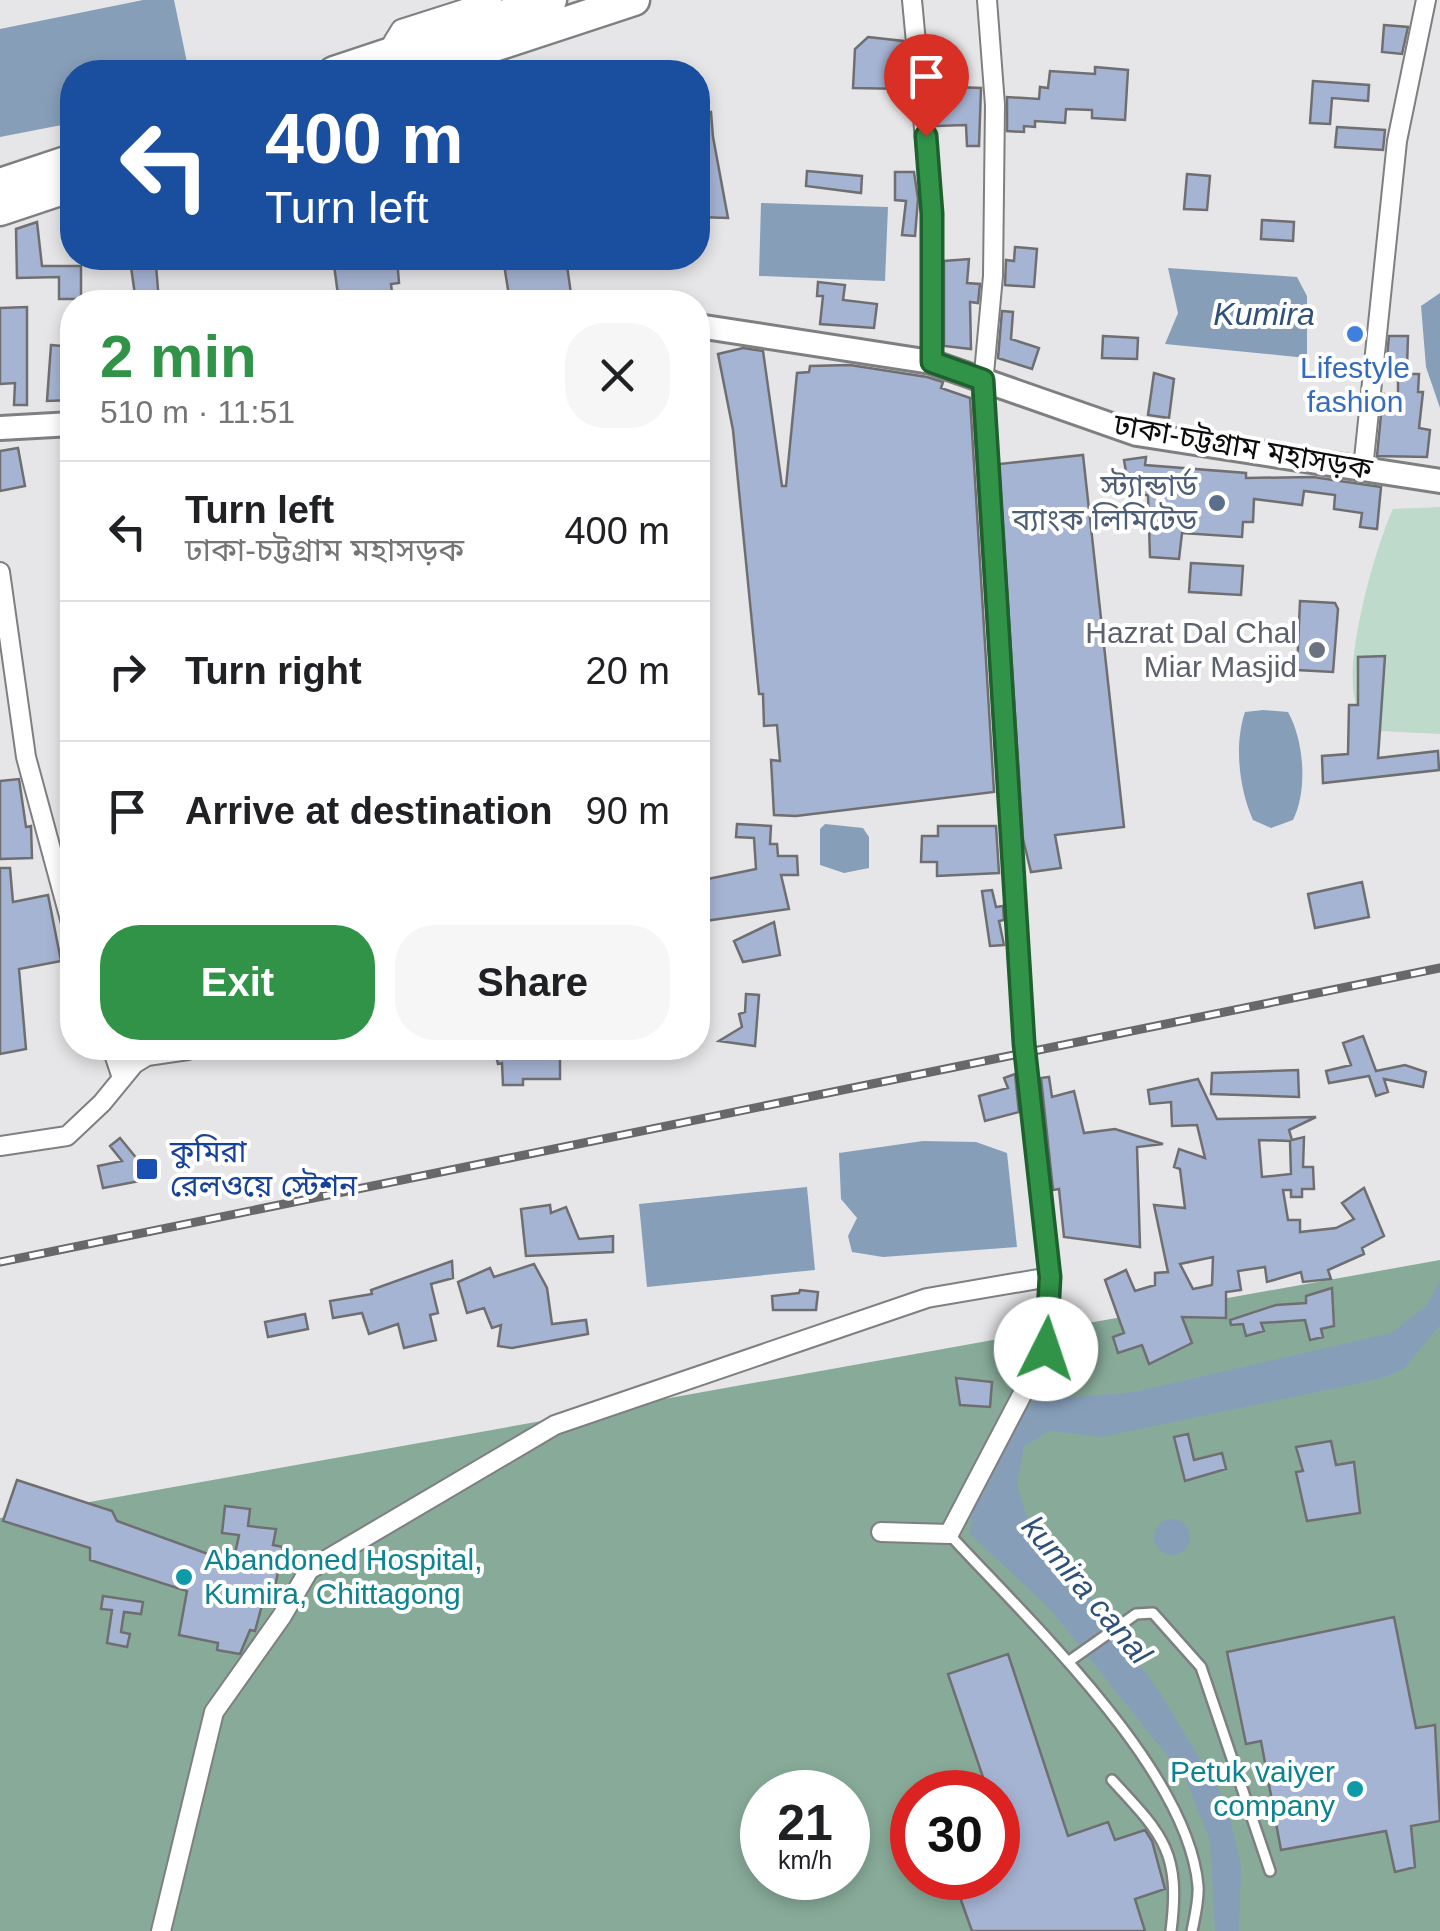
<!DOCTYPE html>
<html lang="en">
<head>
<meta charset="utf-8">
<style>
	:root { --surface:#fff; --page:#f6f6f6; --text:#202124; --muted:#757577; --line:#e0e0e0; --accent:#309348 }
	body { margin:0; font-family:Arial,"Noto Sans Bengali",sans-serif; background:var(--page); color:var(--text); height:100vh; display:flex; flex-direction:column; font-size:38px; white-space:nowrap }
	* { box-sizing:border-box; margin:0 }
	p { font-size:32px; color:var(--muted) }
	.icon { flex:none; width:55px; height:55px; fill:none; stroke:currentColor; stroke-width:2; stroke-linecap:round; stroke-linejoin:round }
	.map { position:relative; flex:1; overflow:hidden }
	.sheet { position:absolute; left:60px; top:290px; width:650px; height:770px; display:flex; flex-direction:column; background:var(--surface); border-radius:40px; box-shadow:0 5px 15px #0003 }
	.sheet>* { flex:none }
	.guide { position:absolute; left:60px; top:60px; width:650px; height:210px; border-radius:40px; box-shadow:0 5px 15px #0003; background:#1a4fa0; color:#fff; overflow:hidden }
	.speed { position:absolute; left:740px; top:1770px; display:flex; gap:20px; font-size:50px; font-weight:700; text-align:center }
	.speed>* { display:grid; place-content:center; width:130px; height:130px; border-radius:50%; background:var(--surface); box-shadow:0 5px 15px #0003; line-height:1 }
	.speed small { font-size:25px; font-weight:400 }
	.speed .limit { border:15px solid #d22; background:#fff; color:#111 }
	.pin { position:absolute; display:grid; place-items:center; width:85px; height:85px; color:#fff; margin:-102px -42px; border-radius:50% 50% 50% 0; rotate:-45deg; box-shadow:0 0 10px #0007 }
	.pin .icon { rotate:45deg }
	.me { position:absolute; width:110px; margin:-55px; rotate:4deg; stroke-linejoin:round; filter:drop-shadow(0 0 8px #0008) }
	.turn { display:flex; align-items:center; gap:35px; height:210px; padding:0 40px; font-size:45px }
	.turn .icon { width:130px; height:130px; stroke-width:2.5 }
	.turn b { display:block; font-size:70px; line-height:85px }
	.round { display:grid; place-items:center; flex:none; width:105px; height:105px; border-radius:40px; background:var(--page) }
	.headline { display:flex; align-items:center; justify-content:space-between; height:170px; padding:0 40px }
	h1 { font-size:60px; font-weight:800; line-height:75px; color:var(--accent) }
	.button { display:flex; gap:20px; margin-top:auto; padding:20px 40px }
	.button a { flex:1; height:115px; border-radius:40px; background:var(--accent); color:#fff; font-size:40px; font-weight:800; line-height:115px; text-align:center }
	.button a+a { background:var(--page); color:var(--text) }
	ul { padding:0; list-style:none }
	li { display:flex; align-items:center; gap:30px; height:140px; padding:0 40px; border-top:2px solid var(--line) }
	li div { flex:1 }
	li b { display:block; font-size:38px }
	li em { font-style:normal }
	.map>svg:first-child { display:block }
	.green { fill:#bddaca }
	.forest { fill:#88ab99; fill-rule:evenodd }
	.water { fill:#879eb9 }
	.building { fill:#a6b4d3; stroke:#6f6f71; stroke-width:2.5; fill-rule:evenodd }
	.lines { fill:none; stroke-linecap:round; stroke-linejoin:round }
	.service-casing { stroke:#7e7f81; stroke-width:14 }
	.minor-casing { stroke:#7e7f81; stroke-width:22 }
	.tertiary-casing { stroke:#7e7f81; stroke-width:28 }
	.trunk-casing { stroke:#7e7f81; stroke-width:35 }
	.service { stroke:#fff; stroke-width:9 }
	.minor { stroke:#fff; stroke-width:18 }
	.tertiary { stroke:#fff; stroke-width:22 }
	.trunk { stroke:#fff; stroke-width:30 }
	.rail-casing { stroke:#68686a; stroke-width:9 }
	.rail { stroke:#fff; stroke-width:5; stroke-dasharray:15; stroke-linecap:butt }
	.route-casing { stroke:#1f602f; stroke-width:25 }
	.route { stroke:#309348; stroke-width:18 }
	.shop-dot { fill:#3f7fe0; stroke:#fff; stroke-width:4 }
	.service-dot { fill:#5c6f8a; stroke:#fff; stroke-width:4 }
	.worship-dot { fill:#6b7280; stroke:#fff; stroke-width:4 }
	.transit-dot { fill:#1a4fb4; stroke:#fff; stroke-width:4 }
	.culture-dot { fill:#0f9aa8; stroke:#fff; stroke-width:4 }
	.labels { text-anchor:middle; stroke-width:8; stroke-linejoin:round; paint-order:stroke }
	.shop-label { font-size:30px; fill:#366cbe; stroke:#fff }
	.street-label { font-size:30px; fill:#0c0c0d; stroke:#fff }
	.service-label { font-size:30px; fill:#4e5e75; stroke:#fff; text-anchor:end }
	.worship-label { font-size:30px; fill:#5b616d; stroke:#fff; text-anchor:end }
	.transit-label { font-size:30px; fill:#164399; stroke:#fff; text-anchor:start }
	.culture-label { font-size:30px; fill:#0d838f; stroke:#fff; text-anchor:start }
	.water-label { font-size:32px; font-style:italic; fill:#2f5179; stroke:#fff }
</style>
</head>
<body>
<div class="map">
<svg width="1440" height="1931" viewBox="0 0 1440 1931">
	<rect width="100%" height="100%" fill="#e6e6e8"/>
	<path class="green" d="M1440,507V734L1379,731C1373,724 1362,716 1358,708C1339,673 1376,545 1393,509Z"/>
	<path class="forest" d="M1440,1260V1931H0V1518ZM762,1792H848V1878H762ZM912,1792H998V1878H912Z"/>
	<path class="water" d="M143,0H174L189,72H72V123L0,137V29Z
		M761,203L888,207L885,281L759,276Z
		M1168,268L1297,277L1307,296V358L1165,344L1178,313Z
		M1440,293V408L1426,367L1421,306Z
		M1263,710L1288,712C1304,740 1308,790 1293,820L1271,828L1253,820C1239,789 1234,744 1245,712Z
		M825,824L863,828L869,837V868L844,873L820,865V829Z
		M923,1141L976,1142L1007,1153L1017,1247L883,1257L852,1252L848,1236L857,1218L841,1199L839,1153Z
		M807,1187L815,1270L647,1287L639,1204Z
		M1440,1281V1325L1404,1369L1379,1379L1102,1437L1049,1431L1024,1447L1017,1485L1030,1527L1082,1586L1161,1694L1226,1802L1241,1865L1239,1931H1215L1210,1841L1185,1778L1050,1609L970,1534L972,1506L1016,1417L1036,1400L1134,1392L1391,1333L1426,1306Z
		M1154 1537a18 18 0 1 1 36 0a18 18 0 1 1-36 0Z"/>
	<path class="building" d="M1384,25L1408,27L1402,54L1382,52Z
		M868,37L903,41L908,89L853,88L855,49Z
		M955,60L956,87L981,88L979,146H967L966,125L936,126L930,62Z
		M1095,67L1128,70L1125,120L1092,118V110L1066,109L1065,123L1035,121V127L1024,126V132L1007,131V97L1039,99L1040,87L1048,88L1050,71L1095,74Z
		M1313,81L1369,85L1368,101L1332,98L1330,124L1310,123Z
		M711,112L713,137L728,218L698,217L699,114Z
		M1337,127L1385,130L1383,150L1335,147Z
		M807,171L862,176L861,193L806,186Z
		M895,172H914L918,199L915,236L902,235L906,201L895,200Z
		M1187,174L1210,176L1207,210L1184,209Z
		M1262,220L1294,222L1293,241L1261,239Z
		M37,222L42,266H81V299H59V277L17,278L16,229Z
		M1015,247L1037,249L1034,287L1005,285L1006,260L1014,261Z
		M333,258H397L399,283L391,284L393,302H339Z
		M503,258H566L571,294L510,302Z
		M969,259L967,283L980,284L978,303L970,302L971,349L944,346V261Z
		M156,265L159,302H136L131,267Z
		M818,282L845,285L843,300L877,304L874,328L820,324L823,296H817Z
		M27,307V405H14L15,383L0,384V308Z
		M1002,311L1013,312L1011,339L1039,348L1032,369L998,358Z
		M1103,336L1138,338L1137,359L1102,358Z
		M1389,336H1408L1407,367H1386Z
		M51,345L72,347V400L47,401Z
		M743,348L763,351L782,486H786L797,373L809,372L810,366L850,365L927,377L943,382L941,388L970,398L994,792L796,816L774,815L771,760L780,761L777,725L764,726L763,694H759L733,430L718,354Z
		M1154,373L1174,379L1169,418L1148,415Z
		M1398,374H1419L1418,392H1423L1419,428L1430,430L1427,457L1377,456L1383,394L1398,396Z
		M18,448L25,486L0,491V451Z
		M1083,455L1124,827L1055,835L1061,868L1031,872L1023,839L999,464Z
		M1146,457L1145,465L1246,473V478L1313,477L1381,487L1377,529L1360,527L1362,513L1334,509L1335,495L1304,491L1302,505L1254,499L1253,522H1243L1242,537L1182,533L1179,559L1150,557L1148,495H1130L1124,460Z
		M1191,563L1243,566L1241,595L1189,592Z
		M1300,601L1335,603L1338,609L1333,672L1297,670Z
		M1385,656L1378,758L1438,751L1439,770L1323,783L1322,756L1348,754L1349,705H1358V657Z
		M19,779L26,827L31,826L32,858L0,859V781Z
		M737,824L771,826L770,844H777L778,856H797L798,875H781L789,909L698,922V881L756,869L754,838L736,837Z
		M938,826H996L999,873L937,876V862H921L922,836H938Z
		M0,868H10L13,902L48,895L61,961L19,969L26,1049L0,1054Z
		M1362,882L1369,917L1315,928L1308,894Z
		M992,890L996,907L1003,906L1004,920L999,921L1004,945L990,946L982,891Z
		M774,922L780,955L743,962L734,941Z
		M746,994L759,995L755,1046L719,1041L742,1027L739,1014L745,1012Z
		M1363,1036L1376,1071L1405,1065L1426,1072L1423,1087L1384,1079L1388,1092L1376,1096L1369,1076L1329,1083L1326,1071L1351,1065L1343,1043Z
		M494,1048H560V1079H523V1085H503L502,1063L498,1064Z
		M1298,1070L1299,1097L1211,1094L1212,1073Z
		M1015,1074L1019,1112L985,1121L979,1096L1008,1088L1004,1078Z
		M1049,1077L1052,1097L1074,1091L1084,1133L1115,1129L1163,1144L1137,1147L1140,1247L1064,1237L1059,1189L1053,1190L1041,1078Z
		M1198,1079L1217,1119L1316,1117L1289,1130L1292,1140L1304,1137L1303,1167H1313L1314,1189H1302V1197H1291V1190H1283L1288,1220H1300V1232L1336,1228L1354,1219L1342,1203L1364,1188L1384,1236L1362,1248L1364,1254L1328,1270L1331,1279L1303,1282L1301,1272L1267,1282L1265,1267L1238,1271L1241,1290L1226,1292V1318L1182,1317L1192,1343L1149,1364L1142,1345L1118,1353L1113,1337L1124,1333L1105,1280L1126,1270L1135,1291L1155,1285V1273L1168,1272L1154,1205L1185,1208L1180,1169L1174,1167L1179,1149L1205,1158L1197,1125L1172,1126L1171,1102L1150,1104L1148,1090ZM1259,1140L1290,1141L1291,1174L1262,1177ZM1213,1257L1212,1285L1193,1289L1180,1264Z
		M120,1138L138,1160L153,1158L155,1178L103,1188L98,1166L122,1161L110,1146Z
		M550,1205L551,1213L566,1207L579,1239L613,1236V1252L526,1256L521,1209Z
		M452,1261L453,1278L431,1284L438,1313L430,1315L436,1340L404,1348L398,1324L369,1334L362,1313L333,1318L330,1301L372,1294L371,1290Z
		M534,1264L547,1288L552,1324L586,1320L588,1334L512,1348L498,1346L501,1325L492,1328L484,1308L467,1313L458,1282L490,1268L494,1277Z
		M1332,1288L1334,1326L1321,1329L1323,1337L1310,1340L1305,1320L1261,1323L1264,1331L1246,1336L1243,1324L1231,1325L1230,1320L1276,1305L1306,1303V1296Z
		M800,1290L818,1292L816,1310H773L772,1296L799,1293Z
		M305,1314L308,1329L268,1337L265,1322Z
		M956,1378L992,1382L990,1407L960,1405Z
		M1188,1434L1194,1460L1222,1453L1226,1469L1185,1481L1174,1437Z
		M1331,1441L1336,1465L1354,1462L1360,1513L1307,1521L1296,1472L1303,1471L1296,1447Z
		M17,1480L112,1511L117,1521L233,1563L239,1535L222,1533L225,1506L250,1509L248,1526L276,1529L273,1545L283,1547L274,1592L266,1590L255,1631L250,1630L240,1654L217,1650L218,1643L179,1635L187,1591L90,1560V1548L3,1521Z
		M103,1596L143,1602L141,1614L124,1612L121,1632L130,1634L127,1647L107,1643L112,1610L101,1609Z
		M1394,1617L1416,1728L1435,1725L1440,1821L1411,1826L1415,1867L1395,1872L1386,1831L1281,1850L1261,1741L1246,1744L1227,1652Z
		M1008,1654L1068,1836L1108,1822L1115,1840L1145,1830L1152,1841L1165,1889L1135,1899L1145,1931H972L953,1878H998V1792H988L948,1674Z"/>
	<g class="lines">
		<defs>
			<path id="service" d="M949,1534C1026,1618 1188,1769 1198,1886C1199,1900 1195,1916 1192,1931
				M1068,1662L1136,1614L1153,1613L1201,1667L1270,1871
				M1112,1780C1163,1835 1181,1852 1171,1931"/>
			<path id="minor" d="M912,0L932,214L931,362
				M393,42L401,29L492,0
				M1363,469L1397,141L1426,0
				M0,572L26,757L72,927
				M112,1048L122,1078
				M0,1146L67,1136L102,1103L134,1064L147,1056L188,1050
				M881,1532L949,1534L1046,1349L1050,1277L1024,1043L982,395L993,276L995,105L987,0
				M161,1931L214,1712L282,1616L309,1570L555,1425L927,1298L1050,1277"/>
			<path id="tertiary" d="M698,326L931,362L1137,434L1440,481
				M0,428L72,424"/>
			<path id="trunk" d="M334,72L551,0
				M415,72L634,0
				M0,184L72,160
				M0,210L72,186"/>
		</defs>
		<use href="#service" class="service-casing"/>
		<use href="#minor" class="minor-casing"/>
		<use href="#tertiary" class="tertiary-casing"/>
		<use href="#trunk" class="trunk-casing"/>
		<use href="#service" class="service"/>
		<use href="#minor" class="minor"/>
		<use href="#tertiary" class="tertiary"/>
		<use href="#trunk" class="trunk"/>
		<defs>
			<path id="rail" d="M0,1262L1440,968"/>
		</defs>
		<use href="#rail" class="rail-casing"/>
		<use href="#rail" class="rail"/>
	</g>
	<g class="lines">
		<defs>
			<path id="route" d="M926,136L932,214V362L983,380L1024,1043L1050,1277L1046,1349"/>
		</defs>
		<use href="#route" class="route-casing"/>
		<use href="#route" class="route"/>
	</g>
	<circle class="shop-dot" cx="1355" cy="334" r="10"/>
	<circle class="service-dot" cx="1217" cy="503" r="10"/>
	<circle class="worship-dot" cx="1317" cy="650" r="10"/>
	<rect class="transit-dot" x="135" y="1157" width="24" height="24" rx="5"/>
	<g class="culture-dot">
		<circle cx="184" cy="1577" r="10"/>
		<circle cx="1355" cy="1789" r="10"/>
	</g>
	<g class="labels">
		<g class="shop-label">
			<text x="1355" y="378">Lifestyle<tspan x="1355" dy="34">fashion</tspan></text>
		</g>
		<g class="street-label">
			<text transform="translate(1243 447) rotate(10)" y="10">ঢাকা-চট্টগ্রাম মহাসড়ক</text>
		</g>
		<g class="service-label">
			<text x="1197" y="496">স্ট্যান্ডার্ড<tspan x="1197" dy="34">ব্যাংক লিমিটেড</tspan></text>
		</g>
		<g class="worship-label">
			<text x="1297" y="643">Hazrat Dal Chal<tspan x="1297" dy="34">Miar Masjid</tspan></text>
		</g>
		<g class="transit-label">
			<text x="170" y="1162">কুমিরা<tspan x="170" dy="34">রেলওয়ে স্টেশন</tspan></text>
		</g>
		<g class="culture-label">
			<text x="204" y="1570">Abandoned Hospital,<tspan x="204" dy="34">Kumira, Chittagong</tspan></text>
			<text x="1335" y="1782" text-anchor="end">Petuk vaiyer<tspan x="1335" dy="34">company</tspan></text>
		</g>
		<g class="water-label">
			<text x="1264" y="325">Kumira</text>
			<text transform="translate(1087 1590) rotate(50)" y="11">kumira canal</text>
		</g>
	</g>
</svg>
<div class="speed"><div>21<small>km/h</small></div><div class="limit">30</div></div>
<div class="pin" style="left:926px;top:136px;background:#d93025"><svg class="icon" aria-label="arrive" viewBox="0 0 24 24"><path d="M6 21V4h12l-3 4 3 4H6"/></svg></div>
<svg class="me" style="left:1046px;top:1349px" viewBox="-20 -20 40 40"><circle r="19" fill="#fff"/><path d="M0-13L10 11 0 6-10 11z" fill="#309348"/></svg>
<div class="guide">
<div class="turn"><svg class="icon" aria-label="left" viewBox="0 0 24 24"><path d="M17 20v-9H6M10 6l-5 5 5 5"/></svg><div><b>400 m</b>Turn left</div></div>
</div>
<section class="sheet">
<div class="headline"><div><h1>2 min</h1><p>510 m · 11:51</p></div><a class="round"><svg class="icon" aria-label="close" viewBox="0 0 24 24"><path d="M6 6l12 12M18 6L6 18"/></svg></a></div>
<ul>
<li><svg class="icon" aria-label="left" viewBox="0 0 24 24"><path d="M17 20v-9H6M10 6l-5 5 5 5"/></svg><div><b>Turn left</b><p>ঢাকা-চট্টগ্রাম মহাসড়ক</p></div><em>400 m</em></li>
<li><svg class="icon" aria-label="right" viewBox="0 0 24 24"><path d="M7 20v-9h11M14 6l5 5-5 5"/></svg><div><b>Turn right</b></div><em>20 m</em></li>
<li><svg class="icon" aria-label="arrive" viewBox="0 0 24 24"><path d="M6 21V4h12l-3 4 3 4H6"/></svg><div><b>Arrive at destination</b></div><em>90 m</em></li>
</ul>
<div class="button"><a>Exit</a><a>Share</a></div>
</section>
</div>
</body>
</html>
